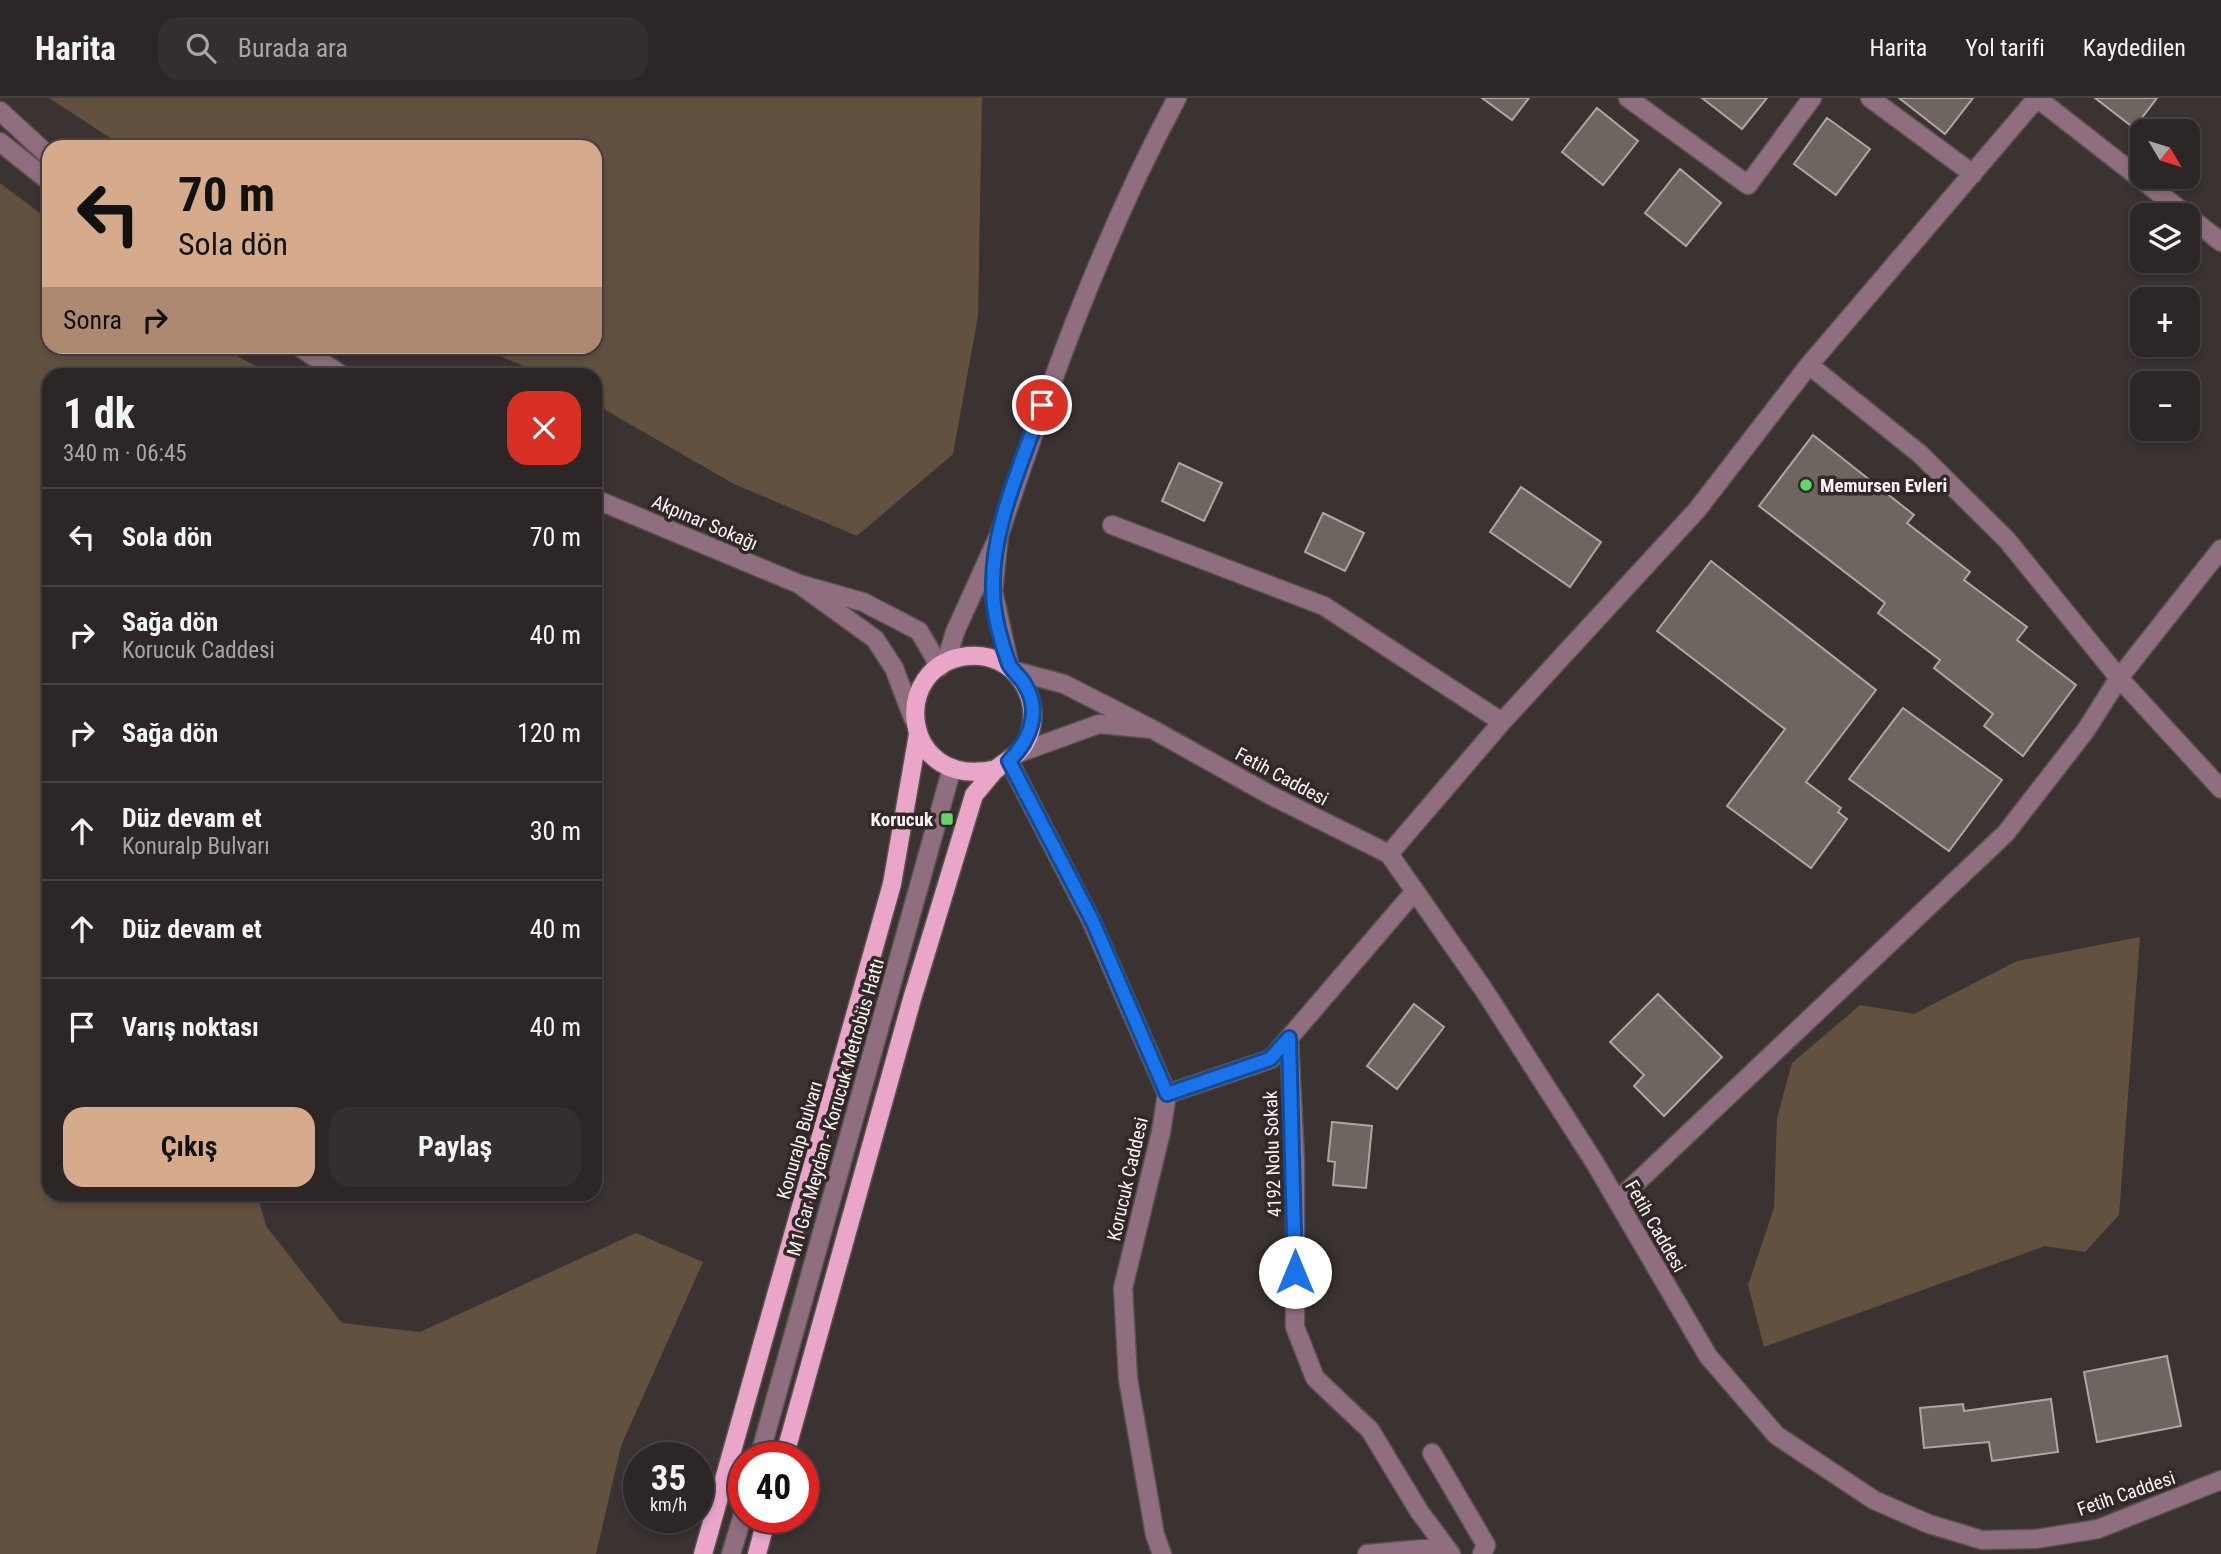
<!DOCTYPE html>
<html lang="tr">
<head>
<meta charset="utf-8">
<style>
	:root { --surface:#2c2626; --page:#342e2e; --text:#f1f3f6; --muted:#a6a5a7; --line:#484343; --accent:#d6ab8b }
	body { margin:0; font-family:"Roboto Condensed",sans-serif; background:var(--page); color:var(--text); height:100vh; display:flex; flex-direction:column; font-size:26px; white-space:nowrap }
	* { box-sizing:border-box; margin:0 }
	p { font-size:23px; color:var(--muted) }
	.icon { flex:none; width:38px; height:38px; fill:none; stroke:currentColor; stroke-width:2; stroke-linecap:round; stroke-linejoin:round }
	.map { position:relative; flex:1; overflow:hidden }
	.sheet { position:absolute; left:42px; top:270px; width:560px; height:833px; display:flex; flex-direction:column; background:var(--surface); border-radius:21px; box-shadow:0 4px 10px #0003,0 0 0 2px var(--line) }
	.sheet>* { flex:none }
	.banner { position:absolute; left:42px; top:42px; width:560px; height:214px; border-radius:21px; box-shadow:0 4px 10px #0003,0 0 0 2px var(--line); background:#d6ab8b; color:#111; overflow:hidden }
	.needle { width:46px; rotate:128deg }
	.controls { position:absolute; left:2130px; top:21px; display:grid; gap:14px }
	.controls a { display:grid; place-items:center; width:70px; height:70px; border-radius:14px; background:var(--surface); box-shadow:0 4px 10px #0003,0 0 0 2px var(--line); font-size:35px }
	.speed { position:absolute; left:623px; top:1344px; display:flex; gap:14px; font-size:35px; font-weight:700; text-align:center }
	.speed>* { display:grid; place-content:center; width:91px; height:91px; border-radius:50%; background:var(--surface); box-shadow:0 4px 10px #0003,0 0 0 2px var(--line); line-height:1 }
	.speed small { font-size:18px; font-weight:400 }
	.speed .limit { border:10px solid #d22; background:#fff; color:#111 }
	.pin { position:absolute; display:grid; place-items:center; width:60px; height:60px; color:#fff; margin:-30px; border:4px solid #fff; border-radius:50%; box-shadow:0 2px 7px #0007 }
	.me { position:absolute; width:77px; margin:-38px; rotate:0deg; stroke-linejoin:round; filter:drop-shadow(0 0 5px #0008) }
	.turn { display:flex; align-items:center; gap:24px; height:147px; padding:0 21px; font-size:32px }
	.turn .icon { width:91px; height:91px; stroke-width:2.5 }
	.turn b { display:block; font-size:49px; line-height:60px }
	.then { display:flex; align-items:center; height:66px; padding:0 21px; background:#0003; gap:14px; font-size:26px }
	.round { display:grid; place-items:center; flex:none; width:74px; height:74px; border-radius:21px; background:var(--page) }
	.headline { display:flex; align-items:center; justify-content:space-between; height:119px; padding:0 21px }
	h1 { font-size:42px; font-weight:700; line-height:52px }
	.button { display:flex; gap:14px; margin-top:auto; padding:14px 21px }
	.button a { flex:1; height:80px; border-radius:21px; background:var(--accent); color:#111; font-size:28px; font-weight:700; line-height:80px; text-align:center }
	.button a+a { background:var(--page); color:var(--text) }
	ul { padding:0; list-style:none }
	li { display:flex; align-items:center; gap:21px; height:98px; padding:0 21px; border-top:2px solid var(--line) }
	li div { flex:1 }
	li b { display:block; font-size:26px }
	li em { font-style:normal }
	header { display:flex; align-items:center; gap:42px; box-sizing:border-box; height:98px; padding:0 35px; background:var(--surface); border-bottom:2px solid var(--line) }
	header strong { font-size:33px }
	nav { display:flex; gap:38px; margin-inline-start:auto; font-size:24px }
	.search { width:490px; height:63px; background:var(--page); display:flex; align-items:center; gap:18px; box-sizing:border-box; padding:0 24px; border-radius:21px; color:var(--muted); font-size:26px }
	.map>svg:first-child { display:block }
	.green { fill:#635140 }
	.building { fill:#6e6460; stroke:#b0a5a1; stroke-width:2 }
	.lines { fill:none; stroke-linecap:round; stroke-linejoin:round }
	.minor-casing { stroke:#5a5151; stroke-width:21 }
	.major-casing { stroke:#5a5151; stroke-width:21 }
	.minor { stroke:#8f6e7f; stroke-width:18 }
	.major { stroke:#e9a6c9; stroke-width:18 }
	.route-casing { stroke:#114b97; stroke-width:18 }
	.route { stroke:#1a73e8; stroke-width:12 }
	.poi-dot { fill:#62d469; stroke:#312828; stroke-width:2.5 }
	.labels { text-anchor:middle; stroke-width:7; stroke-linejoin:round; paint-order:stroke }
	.poi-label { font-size:19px; font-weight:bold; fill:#faf3f4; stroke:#312828; text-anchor:start }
	.street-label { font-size:19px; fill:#faf3f4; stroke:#312828 }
</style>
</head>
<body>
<header>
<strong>Harita</strong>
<div class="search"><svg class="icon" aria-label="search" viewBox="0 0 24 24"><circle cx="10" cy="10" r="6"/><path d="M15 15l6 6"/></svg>Burada ara</div>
<nav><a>Harita</a><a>Yol tarifi</a><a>Kaydedilen</a></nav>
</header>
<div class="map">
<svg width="2221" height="1456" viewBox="0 0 2221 1456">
	<rect width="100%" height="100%" fill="#3b3232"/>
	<path class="green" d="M49,0H982L978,218L953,356L857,438L734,386L595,306V276H543L478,249L595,248V49H124Z
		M0,85L49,122V248L221,249L270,276H49V1096H257L266,1128L342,1225L420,1234L636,1135L703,1164L621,1348L596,1456H0Z
		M2140,839L2119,1117L2085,1154L2045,1148L1764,1249L1748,1187L1774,1110L1777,1020L1792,965L1860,907L1914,916L2017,863Z"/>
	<path class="building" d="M1482,0H1529L1512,22Z
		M1702,0H1767L1742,31Z
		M1899,0H1973L1945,36Z
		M2095,0H2157L2134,30Z
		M1597,10L1638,43L1603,87L1562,54Z
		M1827,20L1870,51L1836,97L1794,66Z
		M1680,71L1721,105L1686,148L1645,115Z
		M1813,337L1914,417L1907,425L1970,474L1964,482L2027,529L2017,542L2076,587L2023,658L1984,628L1993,616L1934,570L1940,562L1878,515L1885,505L1759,408Z
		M1179,365L1222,385L1204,423L1162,403Z
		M1521,389L1601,444L1570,489L1490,434Z
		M1323,415L1364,435L1345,473L1305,454Z
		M1711,463L1876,592L1806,684L1841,710L1838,714L1847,721L1811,770L1727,708L1785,631L1657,533Z
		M1903,610L2002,682L1949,753L1849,681Z
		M1658,896L1722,959L1664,1018L1634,988L1644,977L1610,944Z
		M1414,906L1444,929L1397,991L1367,968Z
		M1332,1024L1372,1028L1366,1090L1333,1087L1335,1064L1328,1063Z
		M2167,1258L2181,1328L2097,1344L2084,1274Z
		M2051,1301L2058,1354L1992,1363L1989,1344L1924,1350L1920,1310L1963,1306L1964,1313Z"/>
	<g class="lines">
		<defs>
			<path id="minor" d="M1628,0L1748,87L1812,0
				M1870,0L1973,76
				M2037,0L2187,117
				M0,13L49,58
				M0,44L49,83
				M2188,118L2221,144
				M298,248L340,276
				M1809,267L1920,356L2007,442L2119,580L2221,691
				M595,401L799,486
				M1112,427L1324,508L1502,624
				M999,437C1049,287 1102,139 1177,0
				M946,564L955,534L999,437L993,493L1010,570
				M1015,573L1064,586L1152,631L1099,626L1016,656
				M913,620L894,570L875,541L799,486L863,504L919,533L940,569
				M1152,631L1270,697L1389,756L1484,892L1595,1065L1708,1258L1776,1337L1874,1402L1929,1426L1982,1442L2036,1441L2098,1431L2221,1382
				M1009,663L1092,824L1167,996L1161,1034L1123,1190L1128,1281L1155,1437L1162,1456
				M1389,756L1502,624L1697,412L1809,267L2037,0
				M1289,940L1295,1063V1229L1315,1280L1370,1332L1419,1413L1451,1456
				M1167,996L1271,961L1415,793
				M1617,1103L2006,735L2086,632L2119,580L2221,451
				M1432,1355L1486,1447L1482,1456
				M759,1360L952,670
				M731,1456L744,1413
				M1367,1456L1446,1449"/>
			<path id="major" d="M784,1360L912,901L974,697C981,689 988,680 995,672C1006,662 1019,658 1026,644C1047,602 1014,553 968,558C888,566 900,694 997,671
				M703,1456L892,786L918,636
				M757,1456L767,1419"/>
		</defs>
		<use href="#minor" class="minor-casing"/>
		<use href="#major" class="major-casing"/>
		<use href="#minor" class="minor"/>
		<use href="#major" class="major"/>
	</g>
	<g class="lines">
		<defs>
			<path id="route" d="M1042,307C1022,365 991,430 993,492C993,515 1001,545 1009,566C1012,573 1021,579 1025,587C1042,614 1029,643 1009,663L1093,824L1167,996L1270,961L1289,940L1295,1174"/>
		</defs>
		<use href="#route" class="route-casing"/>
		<use href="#route" class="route"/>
	</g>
	<g class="poi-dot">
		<circle cx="1806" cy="387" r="7"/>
		<rect x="940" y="714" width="14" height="14" rx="3.5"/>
	</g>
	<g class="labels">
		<g class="poi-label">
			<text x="1820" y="394">Memursen Evleri</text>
			<text x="933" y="728" text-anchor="end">Korucuk</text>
		</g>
		<g class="street-label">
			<text transform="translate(705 424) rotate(23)" y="7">Akpınar Sokağı</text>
			<text transform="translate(1282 678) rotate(28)" y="7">Fetih Caddesi</text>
			<text transform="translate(835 1009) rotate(-74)" y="7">M1 Gar Meydan - Korucuk Metrobüs Hattı</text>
			<text transform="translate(799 1042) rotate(-74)" y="7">Konuralp Bulvarı</text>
			<text transform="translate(1272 1056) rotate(-92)" y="7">4192 Nolu Sokak</text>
			<text transform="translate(1127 1081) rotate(-77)" y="7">Korucuk Caddesi</text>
			<text transform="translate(1656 1128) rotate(60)" y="7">Fetih Caddesi</text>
			<text transform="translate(2126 1395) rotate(-19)" y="7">Fetih Caddesi</text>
		</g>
	</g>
</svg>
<div class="controls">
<a><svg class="needle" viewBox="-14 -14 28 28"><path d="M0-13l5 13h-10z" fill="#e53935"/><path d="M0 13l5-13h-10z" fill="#a6a5a7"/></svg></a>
<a><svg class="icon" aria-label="layers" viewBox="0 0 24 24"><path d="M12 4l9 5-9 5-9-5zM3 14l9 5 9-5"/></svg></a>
<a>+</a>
<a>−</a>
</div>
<div class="speed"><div>35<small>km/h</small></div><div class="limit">40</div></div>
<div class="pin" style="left:1042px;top:307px;background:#d93025"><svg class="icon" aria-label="arrive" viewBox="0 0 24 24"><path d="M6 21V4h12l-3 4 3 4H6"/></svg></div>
<svg class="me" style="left:1295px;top:1174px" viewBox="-20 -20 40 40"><circle r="19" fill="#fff"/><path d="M0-13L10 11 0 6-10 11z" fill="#1a73e8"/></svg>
<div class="banner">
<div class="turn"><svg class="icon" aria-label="left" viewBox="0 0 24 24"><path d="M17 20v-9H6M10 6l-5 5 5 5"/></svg><div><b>70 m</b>Sola dön</div></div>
<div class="then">Sonra<svg class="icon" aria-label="right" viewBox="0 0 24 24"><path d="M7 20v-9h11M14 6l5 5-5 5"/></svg></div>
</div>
<section class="sheet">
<div class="headline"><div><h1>1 dk</h1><p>340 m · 06:45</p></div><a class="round" style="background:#d93025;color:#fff"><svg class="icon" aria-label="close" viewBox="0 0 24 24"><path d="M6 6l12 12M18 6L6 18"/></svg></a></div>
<ul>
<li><svg class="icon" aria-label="left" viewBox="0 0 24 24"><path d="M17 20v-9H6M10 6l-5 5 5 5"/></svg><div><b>Sola dön</b></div><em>70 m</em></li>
<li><svg class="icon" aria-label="right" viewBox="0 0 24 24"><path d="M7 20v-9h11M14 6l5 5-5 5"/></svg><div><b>Sağa dön</b><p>Korucuk Caddesi</p></div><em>40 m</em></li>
<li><svg class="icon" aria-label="right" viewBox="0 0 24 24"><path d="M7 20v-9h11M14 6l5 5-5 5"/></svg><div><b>Sağa dön</b></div><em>120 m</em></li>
<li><svg class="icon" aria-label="ahead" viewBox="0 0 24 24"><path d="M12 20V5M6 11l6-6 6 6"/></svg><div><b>Düz devam et</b><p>Konuralp Bulvarı</p></div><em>30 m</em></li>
<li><svg class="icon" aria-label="ahead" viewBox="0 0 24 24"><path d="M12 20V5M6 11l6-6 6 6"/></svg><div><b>Düz devam et</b></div><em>40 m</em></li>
<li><svg class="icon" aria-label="arrive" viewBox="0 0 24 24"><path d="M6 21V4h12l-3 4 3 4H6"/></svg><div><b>Varış noktası</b></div><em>40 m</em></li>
</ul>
<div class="button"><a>Çıkış</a><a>Paylaş</a></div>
</section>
</div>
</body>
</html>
